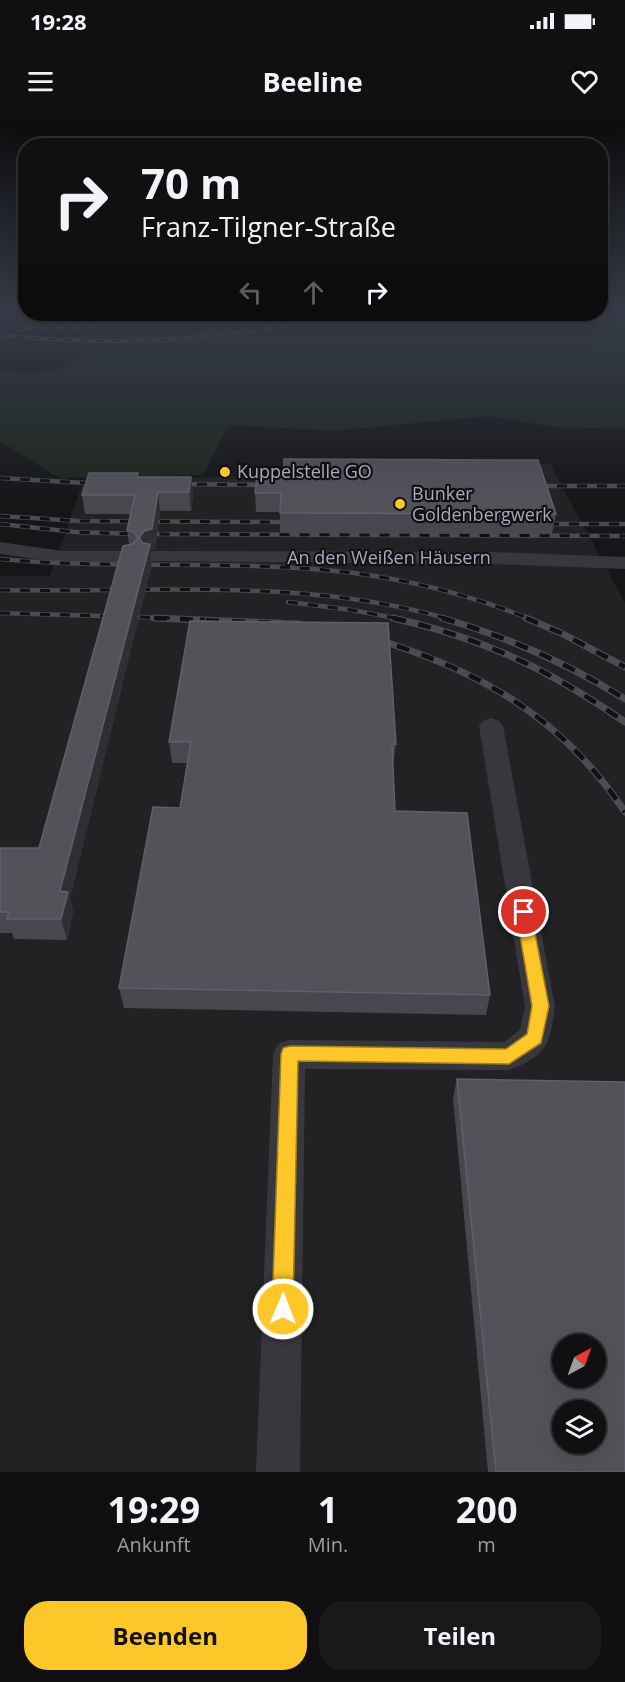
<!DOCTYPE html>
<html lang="de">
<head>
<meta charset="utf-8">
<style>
	:root { --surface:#101012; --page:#19191b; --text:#f1f3f6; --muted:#9c9d9f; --line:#303032; --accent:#fdc729 }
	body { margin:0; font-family:"Open Sans",sans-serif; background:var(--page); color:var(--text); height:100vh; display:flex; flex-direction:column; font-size:22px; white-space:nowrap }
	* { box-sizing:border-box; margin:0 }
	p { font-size:20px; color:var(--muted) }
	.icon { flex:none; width:33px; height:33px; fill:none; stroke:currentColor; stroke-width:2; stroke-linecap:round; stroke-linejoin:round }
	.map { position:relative; height:1352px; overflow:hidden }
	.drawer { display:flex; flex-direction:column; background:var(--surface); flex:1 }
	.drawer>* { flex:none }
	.guide { position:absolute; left:18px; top:18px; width:590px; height:183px; border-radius:24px; box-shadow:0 6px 24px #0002,0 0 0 2px var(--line); background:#101012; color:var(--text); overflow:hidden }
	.needle { width:39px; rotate:41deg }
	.controls { position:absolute; left:552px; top:1214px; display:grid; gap:12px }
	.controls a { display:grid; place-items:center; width:54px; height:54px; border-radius:50%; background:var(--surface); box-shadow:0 6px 24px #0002,0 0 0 2px var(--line); font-size:30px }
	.pin { position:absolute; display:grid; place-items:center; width:51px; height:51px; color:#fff; margin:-26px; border:3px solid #fff; border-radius:50%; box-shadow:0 2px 6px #0007 }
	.me { position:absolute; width:66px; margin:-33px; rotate:1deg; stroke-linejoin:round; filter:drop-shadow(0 0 4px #0008) }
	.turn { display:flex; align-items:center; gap:21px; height:126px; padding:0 24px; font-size:27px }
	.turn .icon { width:78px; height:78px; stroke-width:2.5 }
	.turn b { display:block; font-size:42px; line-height:51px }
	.lanes { display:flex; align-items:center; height:57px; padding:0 24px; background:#0003; justify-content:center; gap:30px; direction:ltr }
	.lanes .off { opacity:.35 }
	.eta { display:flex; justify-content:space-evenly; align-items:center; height:102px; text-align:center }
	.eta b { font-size:36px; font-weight:700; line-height:42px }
	.cta { display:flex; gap:12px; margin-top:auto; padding:12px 24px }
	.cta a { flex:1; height:69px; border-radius:24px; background:var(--accent); color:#111; font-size:24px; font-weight:700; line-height:69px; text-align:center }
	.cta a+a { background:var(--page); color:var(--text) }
	.status { display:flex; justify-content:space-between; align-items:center; height:42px; padding:0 30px; background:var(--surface); direction:ltr }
	.status svg { height:16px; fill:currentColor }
	header { display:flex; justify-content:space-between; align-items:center; height:78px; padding:0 24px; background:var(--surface); font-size:27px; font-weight:700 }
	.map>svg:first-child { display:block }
	.built { fill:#222225; fill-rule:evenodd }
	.green { fill:#1e261f }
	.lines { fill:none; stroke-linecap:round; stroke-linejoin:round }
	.minor { fill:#37373d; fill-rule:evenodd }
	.rail-far2-casing { stroke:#4a4b53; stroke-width:4 }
	.rail-far1-casing { stroke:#4a4b53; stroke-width:4.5 }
	.rail-casing { stroke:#4a4b53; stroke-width:7 }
	.rail-far2 { stroke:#111113; stroke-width:2; stroke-dasharray:8; stroke-linecap:butt }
	.rail-far1 { stroke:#111113; stroke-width:3; stroke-dasharray:10; stroke-linecap:butt }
	.rail { stroke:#111113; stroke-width:4.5; stroke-dasharray:13; stroke-linecap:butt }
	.wall { fill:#47474d }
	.shaded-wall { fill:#2f2f33 }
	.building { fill:#525259; stroke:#5f6068; stroke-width:1.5; fill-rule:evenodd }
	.route { fill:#fdc729; stroke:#a4811b; stroke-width:1.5 }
	.poi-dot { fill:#fdc729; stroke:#111113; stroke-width:2 }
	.labels { text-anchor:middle; stroke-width:4.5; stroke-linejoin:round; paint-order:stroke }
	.far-poi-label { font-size:18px; fill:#a7abb9; stroke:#111113; text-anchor:start }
	.far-street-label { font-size:18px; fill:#a7abb9; stroke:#111113 }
</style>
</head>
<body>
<div class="status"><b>19:28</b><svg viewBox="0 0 49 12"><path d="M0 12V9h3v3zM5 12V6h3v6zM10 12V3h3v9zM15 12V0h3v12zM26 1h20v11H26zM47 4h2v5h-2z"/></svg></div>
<header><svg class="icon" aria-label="menu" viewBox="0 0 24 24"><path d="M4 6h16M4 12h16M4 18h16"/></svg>Beeline<svg class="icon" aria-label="heart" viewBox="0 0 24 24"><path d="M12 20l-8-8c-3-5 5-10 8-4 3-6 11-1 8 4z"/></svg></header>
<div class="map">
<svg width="625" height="1352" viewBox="0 0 625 1352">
	<rect width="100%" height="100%" fill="#161618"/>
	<path class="built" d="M550,344L625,483V1352H0V456H50L83,362ZM562,1224H596V1257H562ZM562,1290H596V1323H562Z"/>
	<path class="green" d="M600,191H625V309L555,307L489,296L334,311L229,305L203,355L59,358L0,321V251L54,253L141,207L171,205L198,194H600Z"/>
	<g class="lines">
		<path class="minor" d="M0,422L63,431H128L135,433L138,437L135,441L128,443H63L0,434Z
			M154,431L492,432L625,437V449L492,444L147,441L144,437L147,433Z
			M491,598L499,601L503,606L555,887C550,924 547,936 509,950L305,949L300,1352H256L273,934L278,924L289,920L504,922L520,910L525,887L479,606L483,601Z"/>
		<defs>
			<path id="rail-far2" d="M17,209L96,207L172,194
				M0,215C115,227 225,222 337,194"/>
			<path id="rail-far1" d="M0,358L102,364
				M177,364L273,365
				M537,366H625
				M0,396L79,401L281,402
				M0,404L75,412L136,414L625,416
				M549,404H625
				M0,439C118,450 237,439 354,453C415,461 473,476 530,499
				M0,470C148,473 304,457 448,499
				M288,482L352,490L400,499
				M0,493L205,499"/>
			<path id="rail" d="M154,498L298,504
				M393,498C485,519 548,549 625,602
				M442,498C508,517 567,543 625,579
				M526,498L561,513L625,547
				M372,518C479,550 562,597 625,692"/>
		</defs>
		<use href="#rail-far2" class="rail-far2-casing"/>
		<use href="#rail-far1" class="rail-far1-casing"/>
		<use href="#rail" class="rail-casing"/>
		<use href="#rail-far2" class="rail-far2"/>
		<use href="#rail-far1" class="rail-far1"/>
		<use href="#rail" class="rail"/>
	</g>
	<path class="wall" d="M257,356L556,394L552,414L280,413V392H256L255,373Z
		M138,357H191L193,375L191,391H160L155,429L150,430L152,443L70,778L73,792L67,820L14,819L12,813H0V728H39L129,424L127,410L130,394H85L82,375Z
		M169,622L396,624L393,645L395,691L490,875L486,895L124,888L119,868L180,688L187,643H172Z
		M457,959L625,1352H488L453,978Z"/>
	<path class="shaded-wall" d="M191,357L193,375L191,391L189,372Z
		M158,372L160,391L155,429L150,430L152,443L70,778L73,792L67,820L61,799L60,771L139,418Z"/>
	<path class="building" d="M284,339L538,340L556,394L280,393L281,373H255L257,356L284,357Z
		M89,353H138L137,357H191L189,372H158L152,409L144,411L139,418L143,423L150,424L60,771L68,772L61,799H7L9,792H0V728H39L123,426L133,424L138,418L134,412L127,410L135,375H82Z
		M190,501L388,503L396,624H392L395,691L467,693L490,875L119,868L153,687L180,688L191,622H169Z
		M457,959L625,962V1352H496ZM562,1224H596V1257H562ZM562,1290H596V1323H562Z"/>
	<linearGradient id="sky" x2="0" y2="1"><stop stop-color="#0c0c0d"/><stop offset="0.5" stop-color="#363c48"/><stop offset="1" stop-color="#363c48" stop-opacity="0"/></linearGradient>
	<rect width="625" height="380" fill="url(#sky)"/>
	<path class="route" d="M524,786L529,788L531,792L549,886L541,923L509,944L298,941L293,1189L290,1197L283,1200L275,1197L272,1189L281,934L283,928L290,926L506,929L527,914L532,886L516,792L518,788Z"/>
	<g class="poi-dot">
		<circle cx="225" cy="352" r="6"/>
		<circle cx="400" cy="384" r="6"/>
	</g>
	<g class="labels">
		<g class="far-poi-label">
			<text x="237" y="358">Kuppelstelle GO</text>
			<text x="412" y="380">Bunker<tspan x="412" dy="21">Goldenbergwerk</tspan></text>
		</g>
		<g class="far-street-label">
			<text x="389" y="444">An den Weißen Häusern</text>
		</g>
	</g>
</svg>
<div class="controls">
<a><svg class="needle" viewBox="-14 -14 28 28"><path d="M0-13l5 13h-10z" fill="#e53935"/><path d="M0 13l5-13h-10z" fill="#9c9d9f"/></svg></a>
<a><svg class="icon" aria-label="layers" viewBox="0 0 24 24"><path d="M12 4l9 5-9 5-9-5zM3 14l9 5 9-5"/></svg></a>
</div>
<div class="pin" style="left:524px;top:792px;background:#d93025"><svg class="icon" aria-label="arrive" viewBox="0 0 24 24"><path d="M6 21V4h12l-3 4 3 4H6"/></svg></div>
<svg class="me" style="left:283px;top:1189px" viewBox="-20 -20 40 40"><circle r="17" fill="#fdc729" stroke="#fff" stroke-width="3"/><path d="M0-11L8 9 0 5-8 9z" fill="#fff"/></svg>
<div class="guide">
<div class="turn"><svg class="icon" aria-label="right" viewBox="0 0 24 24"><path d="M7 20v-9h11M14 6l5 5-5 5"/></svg><div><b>70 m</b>Franz-Tilgner-Straße</div></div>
<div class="lanes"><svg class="icon off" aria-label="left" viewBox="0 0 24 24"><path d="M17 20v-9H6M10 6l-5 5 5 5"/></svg><svg class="icon off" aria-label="ahead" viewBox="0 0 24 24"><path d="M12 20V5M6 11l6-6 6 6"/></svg><svg class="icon" aria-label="right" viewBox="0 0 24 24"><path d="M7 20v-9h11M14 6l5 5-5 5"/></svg></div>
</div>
</div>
<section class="drawer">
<div class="eta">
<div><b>19:29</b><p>Ankunft</p></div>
<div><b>1</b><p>Min.</p></div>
<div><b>200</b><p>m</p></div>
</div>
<div class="cta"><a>Beenden</a><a>Teilen</a></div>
</section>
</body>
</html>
